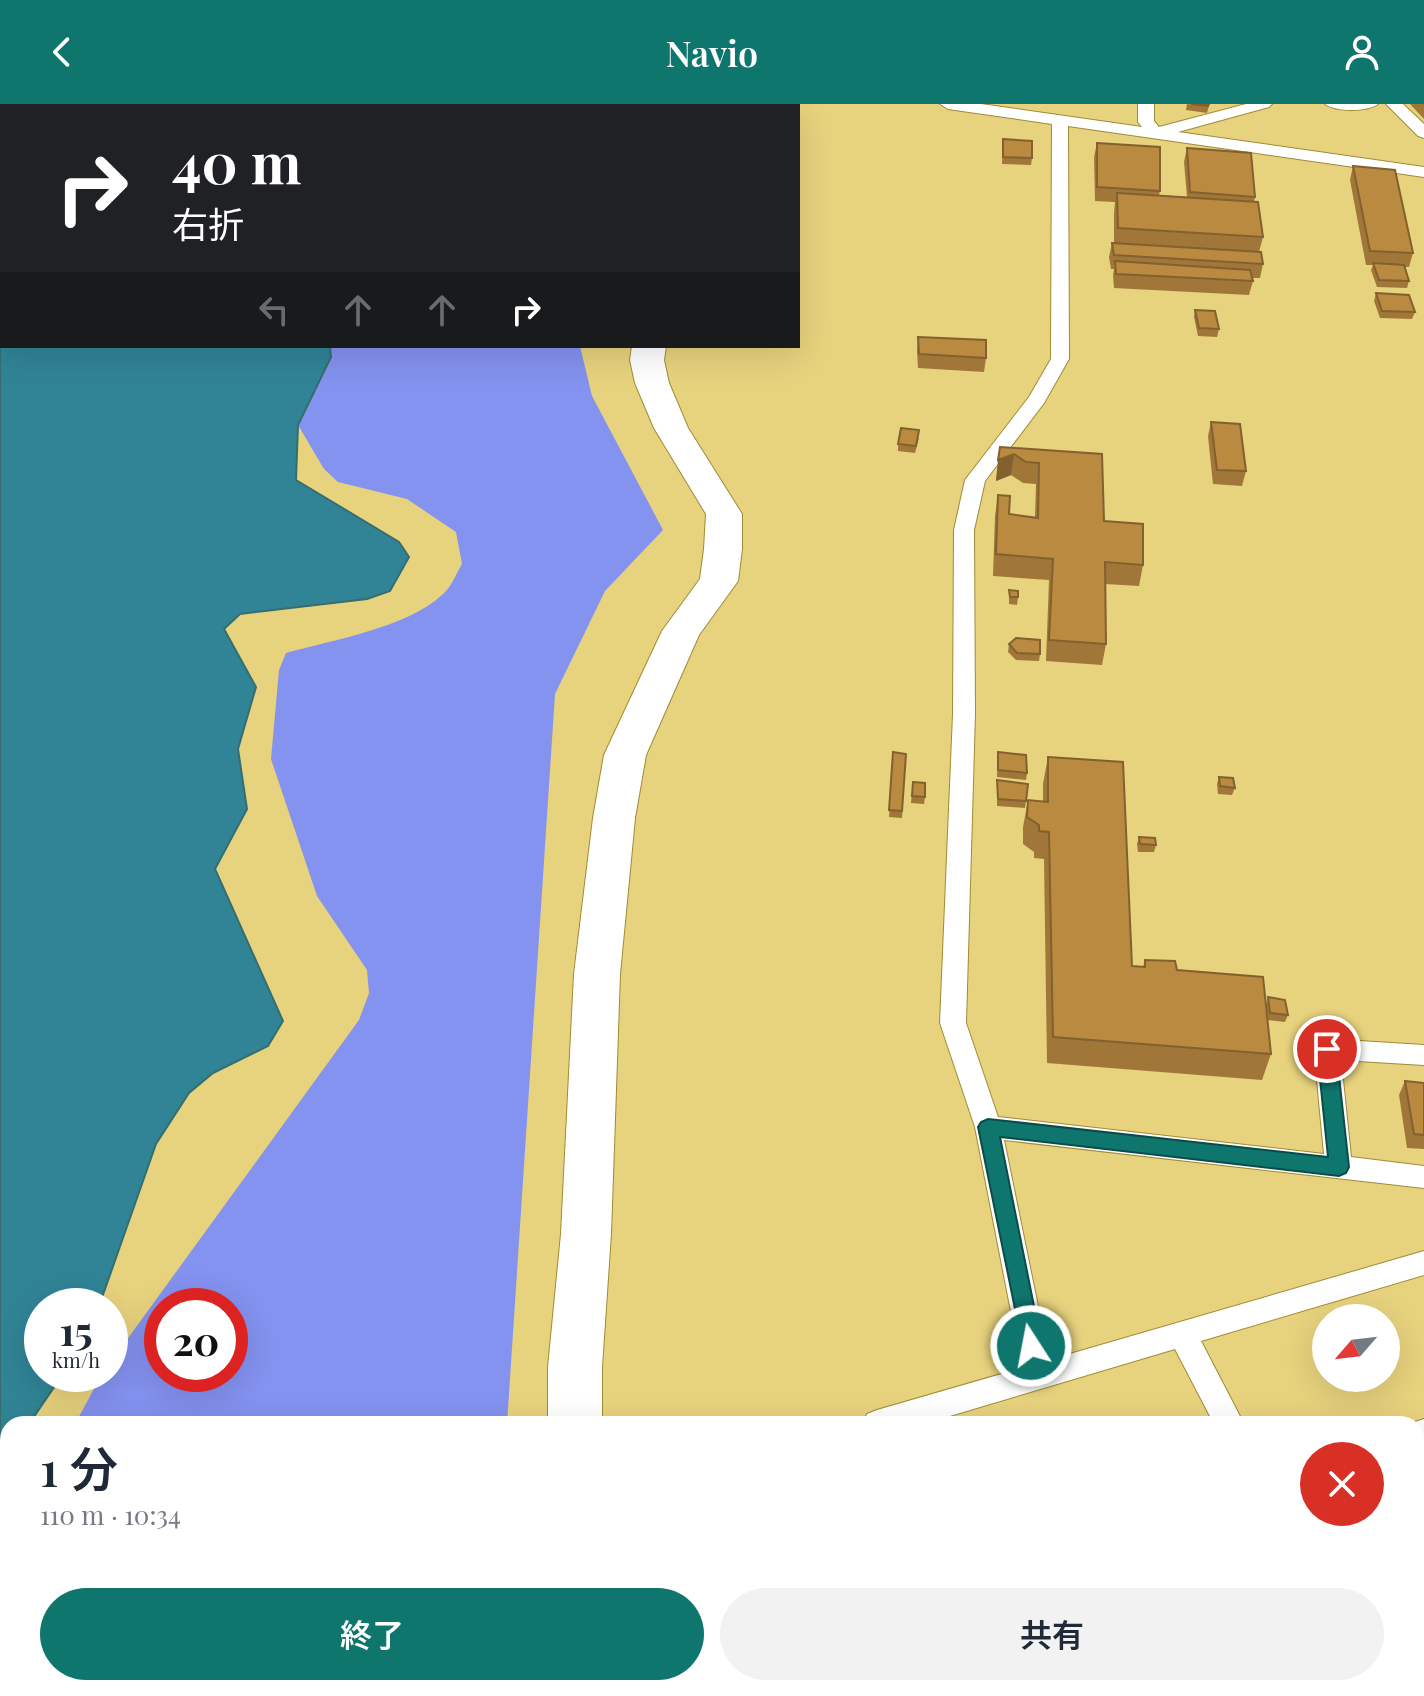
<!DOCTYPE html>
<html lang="ja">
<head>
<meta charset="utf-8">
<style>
	:root { --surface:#fff; --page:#f2f2f3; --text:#1f2937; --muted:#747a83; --accent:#0f766e }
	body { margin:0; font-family:"Playfair Display","Noto Sans JP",serif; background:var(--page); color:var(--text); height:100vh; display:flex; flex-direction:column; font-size:30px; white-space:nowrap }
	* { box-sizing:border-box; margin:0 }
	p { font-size:26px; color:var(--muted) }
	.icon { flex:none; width:44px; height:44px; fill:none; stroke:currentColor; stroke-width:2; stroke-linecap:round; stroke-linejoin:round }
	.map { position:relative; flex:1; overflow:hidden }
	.panel { position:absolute; left:0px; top:1312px; width:1424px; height:280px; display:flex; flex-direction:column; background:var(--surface); border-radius:24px 24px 0 0; box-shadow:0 8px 32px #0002 }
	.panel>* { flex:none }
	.hud { position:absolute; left:0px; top:0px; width:800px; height:244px; box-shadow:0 8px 32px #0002; background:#202124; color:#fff; overflow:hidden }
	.needle { width:52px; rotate:242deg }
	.tools { position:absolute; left:1312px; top:1200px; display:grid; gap:16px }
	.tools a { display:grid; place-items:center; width:88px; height:88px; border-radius:50%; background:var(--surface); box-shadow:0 8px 32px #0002; font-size:40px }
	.speed { position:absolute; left:24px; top:1184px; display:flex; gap:16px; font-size:40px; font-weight:700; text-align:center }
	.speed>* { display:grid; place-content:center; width:104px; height:104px; border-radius:50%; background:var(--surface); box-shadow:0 8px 32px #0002; line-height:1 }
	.speed small { font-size:20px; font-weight:400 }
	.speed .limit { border:12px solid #d22; background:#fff; color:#111 }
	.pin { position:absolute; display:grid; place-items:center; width:68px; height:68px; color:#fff; margin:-34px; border:4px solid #fff; border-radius:50%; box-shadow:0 2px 8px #0007 }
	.me { position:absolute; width:88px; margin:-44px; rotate:349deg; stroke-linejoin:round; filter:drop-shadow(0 0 6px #0008) }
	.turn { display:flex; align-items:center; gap:28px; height:168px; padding:0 40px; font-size:36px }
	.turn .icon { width:104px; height:104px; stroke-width:2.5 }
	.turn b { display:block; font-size:56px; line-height:68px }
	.lanes { display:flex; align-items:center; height:76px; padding:0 40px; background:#0003; justify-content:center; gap:40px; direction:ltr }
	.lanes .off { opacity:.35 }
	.round { display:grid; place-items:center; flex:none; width:84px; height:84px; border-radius:42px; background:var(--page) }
	.head { display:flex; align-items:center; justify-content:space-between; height:136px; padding:0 40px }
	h1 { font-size:48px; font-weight:600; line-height:60px }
	.primary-button { display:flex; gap:16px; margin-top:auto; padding:16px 40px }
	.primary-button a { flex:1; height:92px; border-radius:48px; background:var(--accent); color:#fff; font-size:32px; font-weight:600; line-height:92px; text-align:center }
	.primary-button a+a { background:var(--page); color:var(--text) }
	header { display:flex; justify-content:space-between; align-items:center; height:104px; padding:0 40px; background:var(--accent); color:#fff; font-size:36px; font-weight:600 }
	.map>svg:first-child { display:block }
	.forest { fill:#8492f0; fill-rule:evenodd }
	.water { fill:#308496; stroke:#366e70; stroke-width:2 }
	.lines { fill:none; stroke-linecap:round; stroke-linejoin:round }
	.service-casing { stroke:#a08b36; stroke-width:2 }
	.tertiary-casing { stroke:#a08b36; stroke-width:2 }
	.service { fill:#fff; fill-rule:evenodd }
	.tertiary { fill:#fff; fill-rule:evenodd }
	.wall { fill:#a07738 }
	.shaded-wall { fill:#82612e }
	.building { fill:#ba8a41; stroke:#82612e; stroke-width:2 }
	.route { fill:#0f766e; stroke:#0a4d48; stroke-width:2 }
</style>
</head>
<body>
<header><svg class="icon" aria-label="back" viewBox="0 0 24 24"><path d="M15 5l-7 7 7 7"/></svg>Navio<svg class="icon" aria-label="person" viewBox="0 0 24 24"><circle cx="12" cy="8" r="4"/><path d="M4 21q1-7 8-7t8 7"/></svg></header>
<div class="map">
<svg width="1424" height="1592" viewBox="0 0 1424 1592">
	<rect width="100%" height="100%" fill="#e7d27d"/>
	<path class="forest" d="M190,0H728L190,2Z
		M330,242H580L592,292L663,426L605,487L555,590L507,1320H75L102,1270H110V1259L359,916L369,889L367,866L317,792L271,655L279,566L286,549C332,536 406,524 442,491C451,484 456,470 462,460L456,428L407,395L338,378L324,365L298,321L331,253ZM162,1202H230V1270H162Z
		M8,1453V1584H490L489,1592H0V1469Z"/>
	<path class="water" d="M0,0H190L2,2V242H330L331,253L298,321L296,376L399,438L409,453L390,487L367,495L240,510L224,525L256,583L238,645L247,705L215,765L283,917L268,942L213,969L189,989L156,1040L99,1202H42V1270H63L29,1320H8V1351L0,1368Z"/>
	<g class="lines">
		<defs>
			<path id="service" d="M940,0H981L1142,23L1138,18V0H1154V17L1159,23L1246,0H1272L1269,3L1178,28L1424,63V73L1068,22L1069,255L1044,299L985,377L974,426L975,610L966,919L998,1013L1324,1050L1314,945L1318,938L1327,935L1424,941V961L1341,956L1351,1053L1424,1062V1084L1004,1036L1049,1256L1424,1147V1171L1201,1237L1244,1320H1214L1175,1245L923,1320H862L867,1310L877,1306L1022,1264L975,1023L940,919L953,610L954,426L965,376L1029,293L1051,255L1052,20L948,5Z
				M1325,0H1378C1367,8 1336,8 1325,0Z
				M1386,0H1403L1424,20V34L1418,32Z
				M1424,1315V1343L1416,1345V1320H1409Z
				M801,1584H833L834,1592H802Z
				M1352,1584H1385L1388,1592H1355Z"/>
			<path id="tertiary" d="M632,242H666L664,256L669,279L688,324L742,410V445L738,477L699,531L646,651L635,714L620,870L611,1130L602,1263V1320H548V1263L561,1130L574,870L593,714L604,651L662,527L700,475L704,445L706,410L654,324L635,279L630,256Z
				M537,1584H597V1592H537Z"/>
		</defs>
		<use href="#service" class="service-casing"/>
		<use href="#tertiary" class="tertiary-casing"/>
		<use href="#service" class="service"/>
		<use href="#tertiary" class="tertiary"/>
	</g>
	<path class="wall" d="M1187,0L1209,2L1207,9L1186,6Z
		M1410,0H1424V15Z
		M1003,35L1032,54L1031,61L1002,60Z
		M1097,39L1160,87L1159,91L1187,93L1184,58L1187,44L1255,93L1254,97L1263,133L1259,148L1263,160L1260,174H1252L1253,177L1249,191L1114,184L1113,171L1114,165H1111L1109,153L1112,139H1114V109L1115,98L1095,97L1094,53Z
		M1353,62L1413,149L1409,163H1405L1409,177L1407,184L1377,183L1371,166L1373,161H1366L1350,76Z
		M1376,189L1415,208L1412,215L1380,214L1374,197Z
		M1195,206L1219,225L1217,233L1198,232L1194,213Z
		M918,233L986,254L984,268L918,264L917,247Z
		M1211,318L1246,367L1242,382L1213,380L1208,332Z
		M919,334L915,349L898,347V340Z
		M1000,343L1102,350L1104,417L1143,461L1139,482L1105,480L1106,540L1102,561L1046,557L1049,476L993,472L995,412L998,391L1009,410L1035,413L1036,380L1023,379L1011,371L996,377Z
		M1009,486L1018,493L1017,501L1009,500Z
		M1009,540L1040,550L1039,557L1016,556L1008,548Z
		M893,648L906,650L902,714L889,713Z
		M998,648L1027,669L1026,676L997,673Z
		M1048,653L1132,862L1143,863L1145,856L1177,866L1271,950L1262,976L1047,959L1044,755L1034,754V748L1023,740V723L1028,696L1043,698V680Z
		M1219,673L1235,684L1232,691L1218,690L1217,680Z
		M997,676L1026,697L1025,704L997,702Z
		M913,678L925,693L924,700L911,699Z
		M1139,733L1156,741L1154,748H1138L1137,740Z
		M1268,893L1288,911L1285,918L1268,916L1266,901Z
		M1405,977L1424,979V1045L1407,1044L1399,991Z"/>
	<path class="shaded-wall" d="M1014,350L1011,371L996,377L998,356Z"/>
	<path class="building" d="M1191,0H1209L1208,2Z
		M1003,35L1032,37V54L1003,53Z
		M1097,39L1160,43V87L1097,83Z
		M1187,44L1251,49L1255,93L1190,88Z
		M1353,62L1395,66L1413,149L1370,147Z
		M1117,89L1258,98L1263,133L1118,124Z
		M1112,139L1261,148L1263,160L1114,151Z
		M1115,157L1250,166L1253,177L1116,170Z
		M1373,159L1404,161L1409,177L1379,176Z
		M1376,189L1409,191L1415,208L1382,207Z
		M1195,206L1215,207L1219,225L1199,224Z
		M918,233L986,236V254L919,250Z
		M1211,318L1240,320L1246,367L1217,366Z
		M901,324L919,326L916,342L898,340Z
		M1000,343L1102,350L1104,417L1143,420V461L1105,458L1106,540L1049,536L1053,455L996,450L998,391L1010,392L1009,410L1038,414L1039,359L1026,358L1014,350L998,356Z
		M1009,486L1018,487V493H1010Z
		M1016,534L1040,536V550L1017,549L1009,540Z
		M893,648L906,650L902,707L889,706Z
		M998,648L1026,651L1027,669L998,666Z
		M1048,653L1123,658L1132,862L1145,863V856L1175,857L1177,866L1263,873L1271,950L1053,933L1049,728L1039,727V721L1027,713L1028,696L1048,698Z
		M1219,673L1233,674L1235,684L1220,682Z
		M997,676L1028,680L1026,697L998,695Z
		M913,678L925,679V693L912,692Z
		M1139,733L1155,734L1156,741L1140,740Z
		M1268,893L1285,896L1288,911L1270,909Z
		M1405,977L1424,979V1031L1414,1030Z"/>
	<path class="route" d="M1327,937L1333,939L1336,945L1349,1063L1346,1069L1339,1072L1000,1033L1042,1242L1039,1249L1031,1252L1024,1249L978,1023L981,1018L988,1015L1328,1053L1317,945L1320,939Z"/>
</svg>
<div class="tools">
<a><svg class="needle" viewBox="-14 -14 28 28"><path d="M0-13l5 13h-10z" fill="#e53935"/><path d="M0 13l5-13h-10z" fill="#747a83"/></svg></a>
</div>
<div class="speed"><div>15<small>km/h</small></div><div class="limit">20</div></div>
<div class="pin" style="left:1327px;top:945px;background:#d93025"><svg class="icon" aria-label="arrive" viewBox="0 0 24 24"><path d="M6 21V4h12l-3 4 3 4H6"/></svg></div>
<svg class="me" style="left:1031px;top:1242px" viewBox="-20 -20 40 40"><circle r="17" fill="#0f766e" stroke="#fff" stroke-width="3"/><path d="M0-11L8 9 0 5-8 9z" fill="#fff"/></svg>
<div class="hud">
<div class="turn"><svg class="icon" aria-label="right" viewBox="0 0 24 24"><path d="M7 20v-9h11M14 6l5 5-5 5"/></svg><div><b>40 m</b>右折</div></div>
<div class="lanes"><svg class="icon off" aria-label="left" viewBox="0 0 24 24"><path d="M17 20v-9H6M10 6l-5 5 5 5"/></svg><svg class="icon off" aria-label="ahead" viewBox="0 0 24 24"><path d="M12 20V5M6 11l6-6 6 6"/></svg><svg class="icon off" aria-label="ahead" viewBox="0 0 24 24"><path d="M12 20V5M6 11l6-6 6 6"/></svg><svg class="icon" aria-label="right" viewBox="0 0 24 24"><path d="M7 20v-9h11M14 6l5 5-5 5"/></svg></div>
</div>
<section class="panel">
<div class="head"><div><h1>1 分</h1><p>110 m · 10:34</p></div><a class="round" style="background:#d93025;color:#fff"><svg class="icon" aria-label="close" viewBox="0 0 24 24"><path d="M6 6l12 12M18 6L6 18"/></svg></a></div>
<div class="primary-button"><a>終了</a><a>共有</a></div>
</section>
</div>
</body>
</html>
